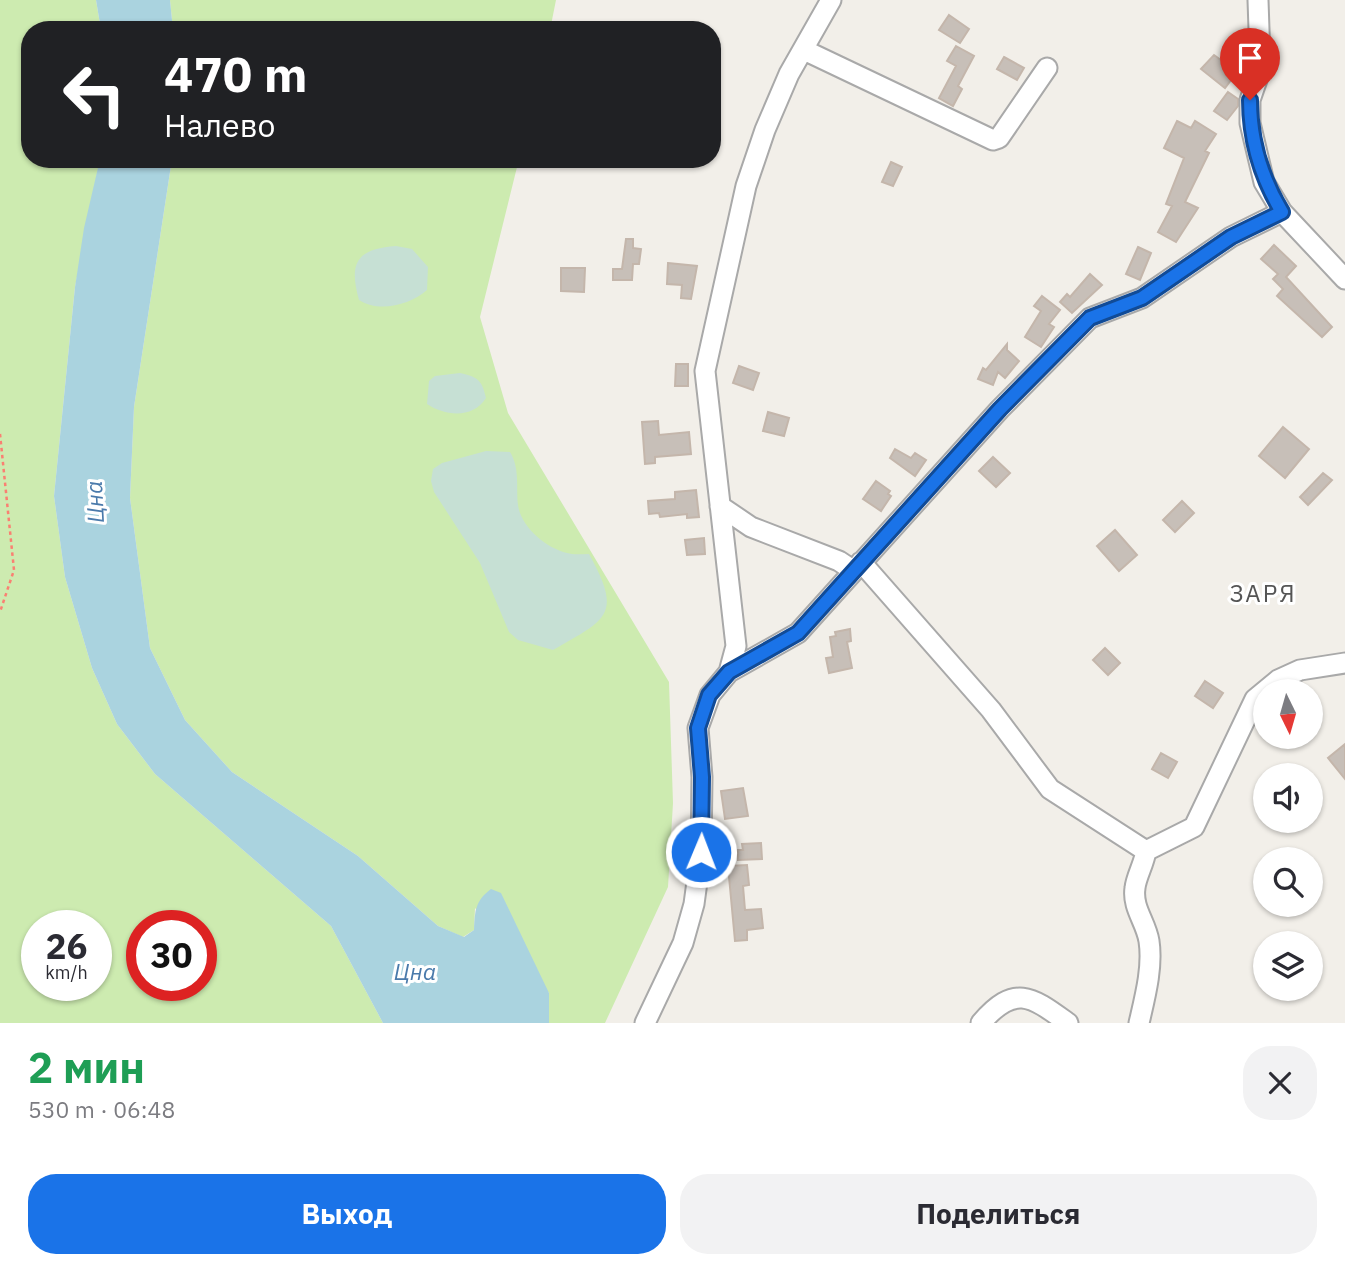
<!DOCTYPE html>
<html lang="ru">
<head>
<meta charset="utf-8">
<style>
	:root { --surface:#fff; --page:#f2f2f3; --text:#2b2b33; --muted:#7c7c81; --accent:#1a73e8 }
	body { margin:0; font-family:"IBM Plex Sans",sans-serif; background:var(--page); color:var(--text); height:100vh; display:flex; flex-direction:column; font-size:26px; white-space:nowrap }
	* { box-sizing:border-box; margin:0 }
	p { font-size:23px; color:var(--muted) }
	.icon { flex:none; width:38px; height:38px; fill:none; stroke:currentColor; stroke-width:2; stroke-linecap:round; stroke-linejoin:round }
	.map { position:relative; height:1023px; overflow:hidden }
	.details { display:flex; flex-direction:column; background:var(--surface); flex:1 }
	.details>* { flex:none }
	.hud { position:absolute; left:21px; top:21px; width:700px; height:147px; border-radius:28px; box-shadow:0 2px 5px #0004; background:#202124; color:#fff; overflow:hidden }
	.needle { width:46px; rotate:175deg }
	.fabs { position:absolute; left:1253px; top:679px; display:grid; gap:14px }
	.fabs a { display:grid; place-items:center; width:70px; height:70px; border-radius:50%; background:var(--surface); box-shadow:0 2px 5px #0004; font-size:35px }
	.speed { position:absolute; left:21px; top:910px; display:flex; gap:14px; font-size:35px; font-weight:700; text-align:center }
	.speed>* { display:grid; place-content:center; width:91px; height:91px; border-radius:50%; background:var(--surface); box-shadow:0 2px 5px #0004; line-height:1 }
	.speed small { font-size:18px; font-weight:400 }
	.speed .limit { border:10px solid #d22; background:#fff; color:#111 }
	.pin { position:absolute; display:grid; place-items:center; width:60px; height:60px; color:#fff; margin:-72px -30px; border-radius:50% 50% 50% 0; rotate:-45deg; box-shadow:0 0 7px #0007 }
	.pin .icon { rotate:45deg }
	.me { position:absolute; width:77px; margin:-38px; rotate:1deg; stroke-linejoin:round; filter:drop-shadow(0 0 5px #0008) }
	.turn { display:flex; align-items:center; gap:24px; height:147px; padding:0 28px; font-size:32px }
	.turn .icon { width:91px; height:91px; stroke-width:2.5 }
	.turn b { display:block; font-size:49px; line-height:60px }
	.round { display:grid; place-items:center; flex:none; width:74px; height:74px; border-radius:28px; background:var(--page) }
	.head { display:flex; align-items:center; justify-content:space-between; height:119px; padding:0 28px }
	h1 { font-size:42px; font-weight:700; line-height:52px; color:#1e9e55 }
	.action { display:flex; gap:14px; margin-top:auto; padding:14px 28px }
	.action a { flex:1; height:80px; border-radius:28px; background:var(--accent); color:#fff; font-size:28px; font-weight:700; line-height:80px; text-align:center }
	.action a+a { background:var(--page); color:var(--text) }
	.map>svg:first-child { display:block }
	.grass { fill:#cdebb0; fill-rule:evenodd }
	.wetland { fill:#c6e0d4 }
	.water { fill:#aad3df }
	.building { fill:#c7bfb8; stroke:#c4b6ab; stroke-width:2 }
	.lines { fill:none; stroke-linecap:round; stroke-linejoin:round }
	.minor-casing { stroke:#a9a9a9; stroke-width:23 }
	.path { stroke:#fa8072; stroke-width:2.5; stroke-dasharray:3.5 3.5; stroke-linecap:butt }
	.minor { stroke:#fff; stroke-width:19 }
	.route-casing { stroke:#114b97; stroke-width:18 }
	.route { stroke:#1a73e8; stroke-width:12 }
	.labels { text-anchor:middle; stroke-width:6; stroke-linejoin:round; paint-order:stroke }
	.water-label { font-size:23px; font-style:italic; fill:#4a7aab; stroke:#fff }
	.quarter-label { font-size:24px; letter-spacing:2px; fill:#555; stroke:#fff }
</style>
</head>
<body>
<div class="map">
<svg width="1345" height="1023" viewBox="0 0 1345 1023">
	<rect width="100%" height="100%" fill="#f2efe9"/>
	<path class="grass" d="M0,0H96L101,30H30V159H100L75,287L54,496L65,577L92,668L117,724L155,774L331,926L383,1023H0ZM37,926H96V985H37ZM142,926H201V985H142Z
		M170,0H556L550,30H173Z
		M172,159H519L480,317L508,413L669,682L673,803L668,887L605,1023H549V993L475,908L474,930L463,937L438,926L358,856L232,772L185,720L150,648L130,498L134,407Z"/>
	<path class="wetland" d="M396,246L412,249L428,267L427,290C410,305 379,313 359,300C348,261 358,249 396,246Z
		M460,373C478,377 482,380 486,398C473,419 445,416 427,404L429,381L435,376Z
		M486,451L510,452C520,468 516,487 518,505C521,527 546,548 567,553C573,555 582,554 589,554C623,615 607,619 553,650L518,640L509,632L480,563L434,492L431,481L433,469L442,463Z"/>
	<path class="water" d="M96,0H170L173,30H101Z
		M100,159H172L134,407L130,498L150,648L185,720L232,772L358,856L438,926L464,937L474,930C475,911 475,901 491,889L501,893L549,993V1023H383L331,926L155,774L117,724L92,668L65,577L54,496L75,287L84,228Z"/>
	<path class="building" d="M949,15L969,29L960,43L939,30Z
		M956,46L974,56L958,86L962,89L953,106L939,98L956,66L947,61Z
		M1214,55L1237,72L1225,88L1201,69Z
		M1004,57L1024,68L1017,80L997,69Z
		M1228,92L1238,99V106L1227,120L1214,111Z
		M1177,121L1191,128L1195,121L1216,134L1205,151L1209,153L1185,202L1198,208L1176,242L1158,232L1172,206L1166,204L1184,158L1164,148Z
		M891,162L902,167L893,186L882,182Z
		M626,239H633V248L641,249L639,264H633L632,280H613V269H622Z
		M1274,245L1296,266L1286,277L1332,327L1322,337L1277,296L1283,289L1273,279L1278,274L1261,259Z
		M1138,247L1151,253L1140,280L1126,274Z
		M668,263L697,266L691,299L681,298L682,285L667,284Z
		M561,268H585L584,292L561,291Z
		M1090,274L1102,285L1072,313L1060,302L1067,294L1070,297Z
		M1042,296L1060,310L1049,324L1054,327L1041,347L1025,337L1041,311L1034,306Z
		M1007,344V350L1019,361L1005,378L998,372L993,385L978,379L983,368L986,370Z
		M676,364H688V386H675Z
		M739,366L759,373L753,390L733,383Z
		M768,412L789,418L784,436L763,431Z
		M658,421L659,435L689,432L691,454L655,457V463L645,464L642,422Z
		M1283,427L1309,449L1285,478L1259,456Z
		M895,449L911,458L915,453L926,460L915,476L890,458Z
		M993,457L1010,473L996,487L979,471Z
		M1323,473L1332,480L1308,505L1300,497Z
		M876,481L890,491L888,494L891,496L881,511L863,499Z
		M696,490L699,517L687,518V514L660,517L659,513L649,514L648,501L675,499V492Z
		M1182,501L1194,513L1175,532L1163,520Z
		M1115,530L1137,555L1119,571L1097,546Z
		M704,538L705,554L687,555L685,540Z
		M850,629L851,641L847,642L852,668L829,673L826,658L833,657L830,637L836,636L835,632Z
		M1105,648L1120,663L1108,675L1093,660Z
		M1205,681L1223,693L1213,708L1195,696Z
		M1345,744V779L1328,758Z
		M1161,753L1177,762L1168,778L1152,769Z
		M743,788L748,816L725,819L721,791Z
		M761,843L762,859L738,860V850H743L742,844Z
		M747,865L749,885L743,886L745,910L761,909L763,928L747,930V940L735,941L728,866Z"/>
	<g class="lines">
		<defs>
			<path id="minor" d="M1258,0L1260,59L1259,74L1250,100V123L1264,182L1282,212L1345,279
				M804,50L993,140L999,138L1047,68
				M720,506L751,527L839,561L854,571
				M861,562L991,710L1050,789L1146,851
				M729,672L736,646L705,371L746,186L765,130L789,74L831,0
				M1146,851L1194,827L1255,699L1278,680L1300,670L1345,663
				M645,1023L683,943L694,904L701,852L702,777L698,728L710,695L729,672L798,633L1000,409L1090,318L1142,298L1231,237L1282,212
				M981,1023C1015,983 1032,997 1068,1023
				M1139,1023C1145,997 1153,967 1149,941C1146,922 1132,908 1135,888C1136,877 1144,864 1146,851"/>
		</defs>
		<use href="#minor" class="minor-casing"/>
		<path class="path" d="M0,434L14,570L0,612"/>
		<use href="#minor" class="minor"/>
	</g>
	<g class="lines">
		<defs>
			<path id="route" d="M701,852L702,777L698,728L709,695L729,672L798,633L1000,409L1090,318L1142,298L1231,237L1282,212C1261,177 1250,141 1250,100"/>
		</defs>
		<use href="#route" class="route-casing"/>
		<use href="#route" class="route"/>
	</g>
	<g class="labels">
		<g class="water-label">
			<text transform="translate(95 502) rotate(-93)" y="8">Цна</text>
			<text x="415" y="980">Цна</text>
		</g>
		<g class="quarter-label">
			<text x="1263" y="602">ЗАРЯ</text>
		</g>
	</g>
</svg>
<div class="fabs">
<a><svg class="needle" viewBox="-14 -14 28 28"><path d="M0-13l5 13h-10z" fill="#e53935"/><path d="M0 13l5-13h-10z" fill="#7c7c81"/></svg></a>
<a><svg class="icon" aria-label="sound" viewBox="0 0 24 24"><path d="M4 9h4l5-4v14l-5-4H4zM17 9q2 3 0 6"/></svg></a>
<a><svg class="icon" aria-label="search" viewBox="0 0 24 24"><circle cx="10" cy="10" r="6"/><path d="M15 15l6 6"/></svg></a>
<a><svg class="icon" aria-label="layers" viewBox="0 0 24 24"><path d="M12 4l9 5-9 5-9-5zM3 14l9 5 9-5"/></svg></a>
</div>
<div class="speed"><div>26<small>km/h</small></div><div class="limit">30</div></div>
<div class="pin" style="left:1250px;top:100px;background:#d93025"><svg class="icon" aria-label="arrive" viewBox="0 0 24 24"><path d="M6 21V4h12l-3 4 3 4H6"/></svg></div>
<svg class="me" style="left:701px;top:852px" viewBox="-20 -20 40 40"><circle r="17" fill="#1a73e8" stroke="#fff" stroke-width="3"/><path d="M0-11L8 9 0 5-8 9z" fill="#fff"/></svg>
<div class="hud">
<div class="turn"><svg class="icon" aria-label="left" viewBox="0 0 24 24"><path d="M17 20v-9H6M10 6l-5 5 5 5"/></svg><div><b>470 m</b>Налево</div></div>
</div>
</div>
<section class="details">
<div class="head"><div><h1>2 мин</h1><p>530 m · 06:48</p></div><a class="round"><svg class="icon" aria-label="close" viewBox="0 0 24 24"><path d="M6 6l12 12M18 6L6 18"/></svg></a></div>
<div class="action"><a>Выход</a><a>Поделиться</a></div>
</section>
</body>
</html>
